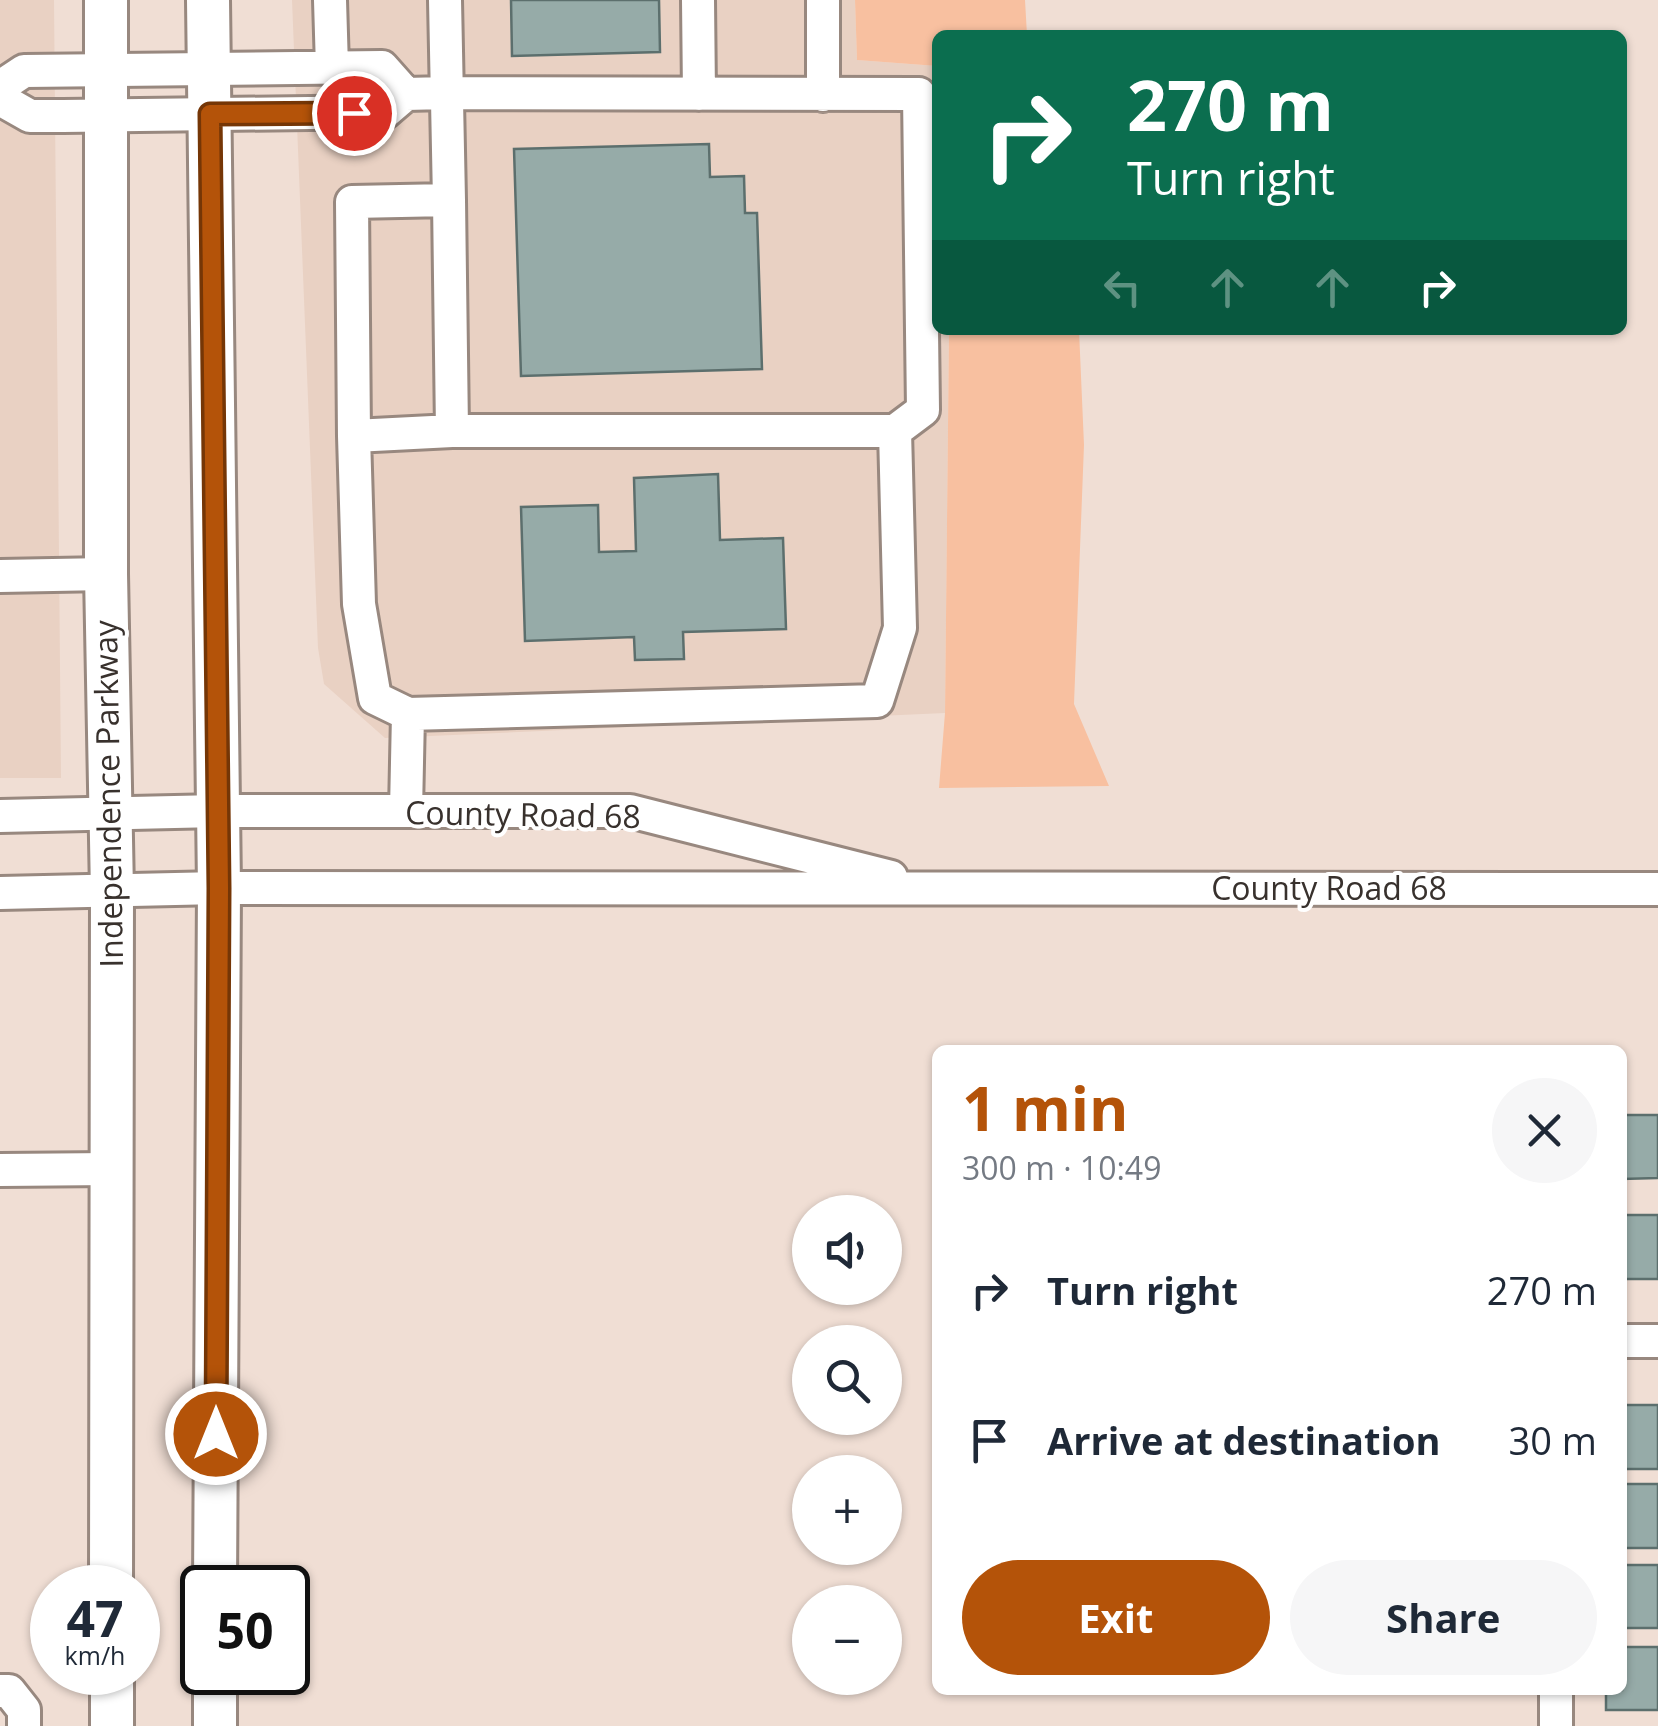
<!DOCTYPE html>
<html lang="en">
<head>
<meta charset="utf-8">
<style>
	:root { --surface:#fff; --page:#f6f6f7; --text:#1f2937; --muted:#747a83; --accent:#b45309 }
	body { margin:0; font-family:"Open Sans",sans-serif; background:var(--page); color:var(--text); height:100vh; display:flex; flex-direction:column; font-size:38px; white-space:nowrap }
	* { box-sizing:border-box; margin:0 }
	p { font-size:32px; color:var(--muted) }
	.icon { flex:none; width:55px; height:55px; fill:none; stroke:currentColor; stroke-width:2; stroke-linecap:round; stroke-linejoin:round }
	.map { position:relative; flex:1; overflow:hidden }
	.details { position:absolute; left:932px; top:1045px; width:695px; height:650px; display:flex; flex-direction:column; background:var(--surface); border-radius:15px; box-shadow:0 2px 8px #0004 }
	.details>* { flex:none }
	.guide { position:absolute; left:932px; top:30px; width:695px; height:305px; border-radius:15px; box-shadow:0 2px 8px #0004; background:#0b6e4f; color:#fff; overflow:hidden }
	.buttons { position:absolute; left:792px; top:1195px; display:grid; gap:20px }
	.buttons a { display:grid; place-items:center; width:110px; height:110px; border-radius:50%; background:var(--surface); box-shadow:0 2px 8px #0004; font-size:50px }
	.speed { position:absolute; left:30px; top:1565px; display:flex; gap:20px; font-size:50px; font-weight:700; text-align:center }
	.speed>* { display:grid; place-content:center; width:130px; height:130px; border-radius:50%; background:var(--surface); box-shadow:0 2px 8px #0004; line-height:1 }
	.speed small { font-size:25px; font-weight:400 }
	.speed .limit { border:5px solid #111; border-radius:15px; background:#fff; color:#111 }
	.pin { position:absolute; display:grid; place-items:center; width:85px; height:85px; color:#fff; margin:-42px; border:5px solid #fff; border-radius:50%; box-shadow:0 2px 10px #0007 }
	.me { position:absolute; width:110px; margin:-55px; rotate:0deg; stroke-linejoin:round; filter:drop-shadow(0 0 8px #0008) }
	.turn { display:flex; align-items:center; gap:35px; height:210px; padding:0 30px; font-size:45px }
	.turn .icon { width:130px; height:130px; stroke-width:2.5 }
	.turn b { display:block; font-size:70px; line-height:85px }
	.lanes { display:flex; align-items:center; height:95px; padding:0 30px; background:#0003; justify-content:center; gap:50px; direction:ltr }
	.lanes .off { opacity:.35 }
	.round { display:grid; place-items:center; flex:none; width:105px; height:105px; border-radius:52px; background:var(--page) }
	.head { display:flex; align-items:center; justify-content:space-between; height:170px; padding:0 30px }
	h1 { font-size:60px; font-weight:700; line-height:75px; color:var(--accent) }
	.cta { display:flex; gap:20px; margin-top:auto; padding:20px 30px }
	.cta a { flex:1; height:115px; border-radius:60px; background:var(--accent); color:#fff; font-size:40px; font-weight:700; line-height:115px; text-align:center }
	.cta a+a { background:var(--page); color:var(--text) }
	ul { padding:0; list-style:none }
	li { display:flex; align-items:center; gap:30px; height:150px; padding:0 30px }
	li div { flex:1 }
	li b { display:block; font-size:38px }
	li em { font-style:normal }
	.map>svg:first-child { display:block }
	.built { fill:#e9d1c3 }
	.green { fill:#f8c0a0 }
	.building { fill:#96aba8; stroke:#5c6f6d; stroke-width:2.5 }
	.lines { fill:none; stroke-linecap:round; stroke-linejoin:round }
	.minor-casing { stroke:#98887f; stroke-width:38 }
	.major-casing { stroke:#98887f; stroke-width:48 }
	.minor { stroke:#fff; stroke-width:32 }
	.major { stroke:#fff; stroke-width:42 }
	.route-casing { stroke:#753606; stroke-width:25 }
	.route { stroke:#b45309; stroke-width:18 }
	.labels { text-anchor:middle; stroke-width:8; stroke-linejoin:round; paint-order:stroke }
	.street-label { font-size:32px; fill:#38312d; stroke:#fff }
</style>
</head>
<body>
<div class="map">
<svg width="1658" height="1726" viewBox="0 0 1658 1726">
	<rect width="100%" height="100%" fill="#f0ded4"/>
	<path class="built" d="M0,0H54L61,778H0Z
		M292,0H855L857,60L937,66L938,330H949L945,713L385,738L324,684L318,648Z"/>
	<path class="green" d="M855,0H1025L1027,35H938L937,66L857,60Z
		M949,330H1079L1084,445L1074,704L1109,786L939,788L945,713Z"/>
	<path class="building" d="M511,0H659L660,52L512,56Z
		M709,144L710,177L744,176L745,213H757L762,369L521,376L514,149Z
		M718,474L720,540L783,538L786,629L683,632L684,659L635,660L634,637L525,641L521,507L598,505L599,552L636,551L634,478Z
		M1622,1115H1658V1178L1622,1179Z
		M1622,1215H1658V1279H1622Z
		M1622,1405H1658V1469H1622Z
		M1622,1484H1658V1548H1622Z
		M1622,1565H1658V1628H1622Z
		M1622,1647H1658V1710H1606V1690H1622Z"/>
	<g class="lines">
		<defs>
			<path id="minor" d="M330,0L332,68
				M698,0L699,94
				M823,0V95
				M0,87L24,71L382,67L406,94
				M0,99L30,116H63L385,112L406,94L446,93L919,94L923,410L895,431H452L354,436L352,202L449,200L445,0
				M449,200L452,431
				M354,436L359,604L375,698L408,714
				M0,576L106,574
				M406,811L408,714L877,701L900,628L895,431
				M0,816L218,811H630L891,877
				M0,893L219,888L1658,889
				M0,1170L111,1169
				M1622,1341H1658
				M1556,1690V1726
				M0,1691H9L24,1710V1726"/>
			<path id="major" d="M106,0V574L112,892L111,1588
				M208,0L219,888L215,1588
				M112,1672V1726
				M215,1726V1672"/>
		</defs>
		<use href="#minor" class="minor-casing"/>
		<use href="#major" class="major-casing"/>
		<use href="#minor" class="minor"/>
		<use href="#major" class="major"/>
	</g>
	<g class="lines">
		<defs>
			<path id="route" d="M216,1434L219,888L210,114L354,113"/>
		</defs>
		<use href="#route" class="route-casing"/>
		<use href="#route" class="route"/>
	</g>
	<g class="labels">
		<g class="street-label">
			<text transform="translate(109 794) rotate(-91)" y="11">Independence Parkway</text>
			<text transform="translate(523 815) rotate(1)" y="11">County Road 68</text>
			<text x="1329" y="900">County Road 68</text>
		</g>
	</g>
</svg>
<div class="buttons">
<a><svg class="icon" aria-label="sound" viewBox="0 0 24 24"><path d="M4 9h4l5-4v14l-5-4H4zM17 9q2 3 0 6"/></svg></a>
<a><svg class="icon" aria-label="search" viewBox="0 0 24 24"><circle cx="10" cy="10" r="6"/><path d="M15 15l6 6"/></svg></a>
<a>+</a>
<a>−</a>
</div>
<div class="speed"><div>47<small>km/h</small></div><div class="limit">50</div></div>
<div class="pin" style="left:354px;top:113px;background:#d93025"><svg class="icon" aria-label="arrive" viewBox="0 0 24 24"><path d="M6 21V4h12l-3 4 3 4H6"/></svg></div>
<svg class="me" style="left:216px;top:1434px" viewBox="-20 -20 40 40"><circle r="17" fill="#b45309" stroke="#fff" stroke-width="3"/><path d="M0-11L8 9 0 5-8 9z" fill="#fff"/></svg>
<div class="guide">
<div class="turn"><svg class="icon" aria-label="right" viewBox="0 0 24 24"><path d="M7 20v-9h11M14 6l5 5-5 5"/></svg><div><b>270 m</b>Turn right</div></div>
<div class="lanes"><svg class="icon off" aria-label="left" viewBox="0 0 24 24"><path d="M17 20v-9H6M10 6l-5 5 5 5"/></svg><svg class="icon off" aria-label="ahead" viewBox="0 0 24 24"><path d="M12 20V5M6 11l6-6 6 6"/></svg><svg class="icon off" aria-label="ahead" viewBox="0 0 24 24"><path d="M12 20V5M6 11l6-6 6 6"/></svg><svg class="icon" aria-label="right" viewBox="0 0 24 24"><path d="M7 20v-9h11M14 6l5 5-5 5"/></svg></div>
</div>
<section class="details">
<div class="head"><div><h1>1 min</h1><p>300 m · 10:49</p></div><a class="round"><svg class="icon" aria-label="close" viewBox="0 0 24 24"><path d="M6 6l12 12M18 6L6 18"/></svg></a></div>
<ul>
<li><svg class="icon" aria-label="right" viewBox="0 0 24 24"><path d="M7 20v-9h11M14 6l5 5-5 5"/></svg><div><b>Turn right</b></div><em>270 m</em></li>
<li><svg class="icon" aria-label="arrive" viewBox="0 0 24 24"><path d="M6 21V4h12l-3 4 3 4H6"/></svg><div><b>Arrive at destination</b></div><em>30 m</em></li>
</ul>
<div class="cta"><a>Exit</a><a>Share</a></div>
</section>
</div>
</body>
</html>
